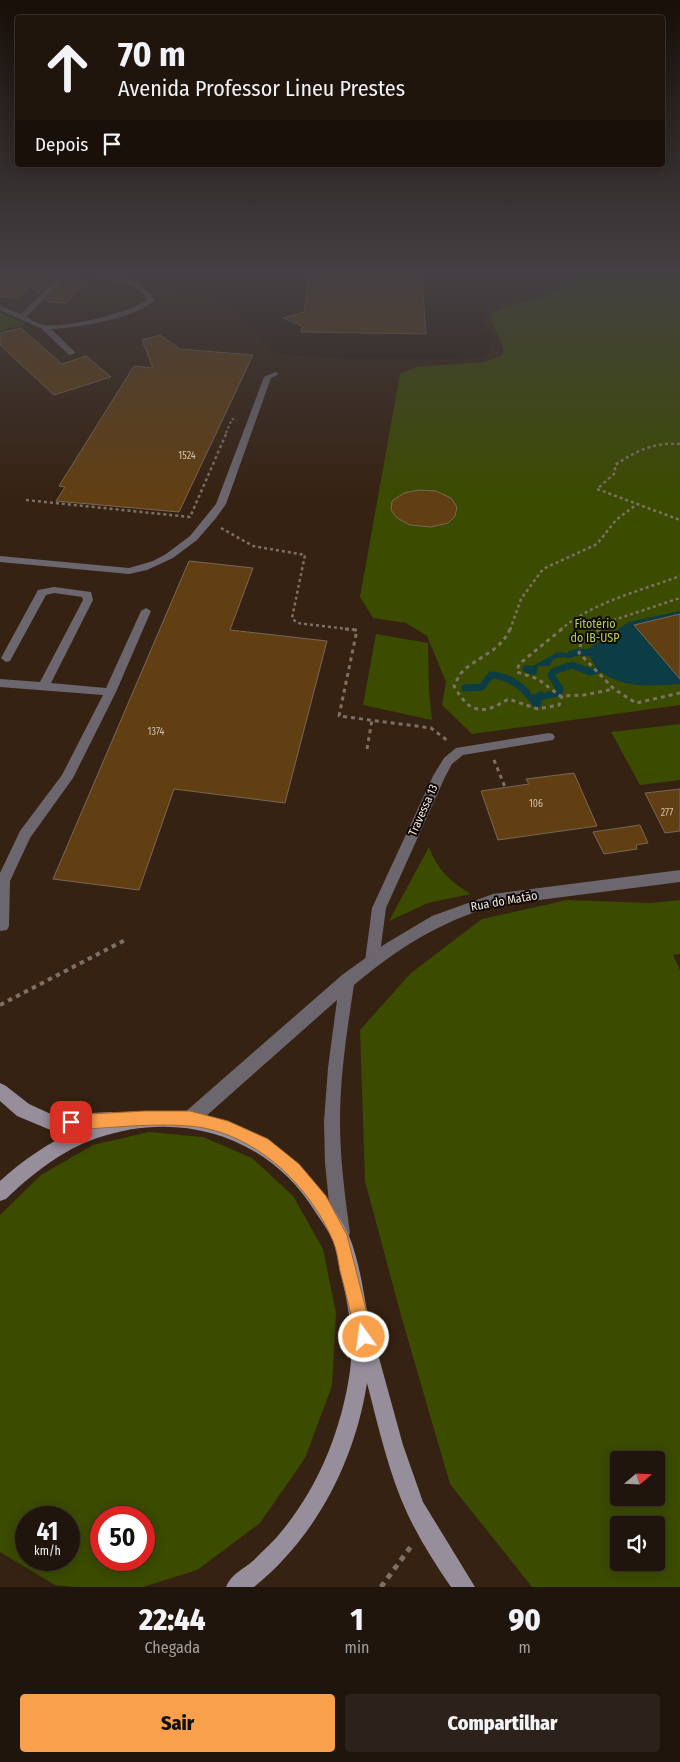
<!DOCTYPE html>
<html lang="pt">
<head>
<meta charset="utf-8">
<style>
	:root { --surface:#20150d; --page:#2d221b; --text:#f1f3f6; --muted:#a29f9d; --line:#3d342e; --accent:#f8a04b }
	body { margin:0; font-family:"Fira Sans Condensed",sans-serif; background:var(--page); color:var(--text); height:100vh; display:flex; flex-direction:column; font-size:19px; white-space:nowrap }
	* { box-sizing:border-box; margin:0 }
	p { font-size:16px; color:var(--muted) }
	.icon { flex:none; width:28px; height:28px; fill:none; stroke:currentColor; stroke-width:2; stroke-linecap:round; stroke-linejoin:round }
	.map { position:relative; height:1587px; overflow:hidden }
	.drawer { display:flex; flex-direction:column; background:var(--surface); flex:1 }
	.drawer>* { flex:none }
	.banner { position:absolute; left:15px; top:15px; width:650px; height:152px; border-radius:5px; box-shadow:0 2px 12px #0003,0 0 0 1px var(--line); background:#20150d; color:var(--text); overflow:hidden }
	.needle { width:32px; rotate:71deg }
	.tools { position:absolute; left:610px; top:1451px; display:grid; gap:10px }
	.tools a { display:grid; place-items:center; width:55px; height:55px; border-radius:5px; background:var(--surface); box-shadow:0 2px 12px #0003,0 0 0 1px var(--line); font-size:25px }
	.speed { position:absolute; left:15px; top:1506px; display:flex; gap:10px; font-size:25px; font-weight:700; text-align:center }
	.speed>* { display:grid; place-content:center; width:65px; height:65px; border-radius:50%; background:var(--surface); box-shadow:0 2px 12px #0003,0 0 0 1px var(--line); line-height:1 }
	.speed small { font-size:12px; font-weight:400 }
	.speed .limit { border:8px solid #d22; background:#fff; color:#111 }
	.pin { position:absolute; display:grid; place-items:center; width:42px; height:42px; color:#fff; margin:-21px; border-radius:10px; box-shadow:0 2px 8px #0006 }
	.me { position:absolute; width:55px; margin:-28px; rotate:346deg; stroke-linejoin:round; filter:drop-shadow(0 0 4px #0008) }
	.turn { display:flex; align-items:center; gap:18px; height:105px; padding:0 20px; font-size:22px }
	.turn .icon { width:65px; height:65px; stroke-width:2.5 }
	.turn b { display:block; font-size:35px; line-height:42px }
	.then { display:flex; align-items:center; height:48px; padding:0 20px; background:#0003; gap:10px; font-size:19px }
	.eta { display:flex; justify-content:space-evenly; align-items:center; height:85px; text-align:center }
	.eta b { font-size:30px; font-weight:800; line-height:35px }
	.action { display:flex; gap:10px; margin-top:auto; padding:10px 20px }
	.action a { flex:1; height:58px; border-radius:5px; background:var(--accent); color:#111; font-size:20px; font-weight:800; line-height:58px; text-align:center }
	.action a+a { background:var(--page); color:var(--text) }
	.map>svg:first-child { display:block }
	.built { fill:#362212; fill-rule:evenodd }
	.green { fill:#3b4b00; fill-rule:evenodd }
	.water { fill:#0c3c44 }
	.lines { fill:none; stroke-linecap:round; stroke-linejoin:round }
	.stream { stroke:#0c3c44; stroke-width:7 }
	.building { fill:#623f12; stroke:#786858 }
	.path-far4 { stroke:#7d7066; stroke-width:2; stroke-dasharray:2.5 2.5; stroke-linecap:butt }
	.path-far3 { stroke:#7d7066; stroke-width:2.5; stroke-dasharray:3 3; stroke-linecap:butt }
	.path-far2 { stroke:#7d7066; stroke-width:3; stroke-dasharray:4 4; stroke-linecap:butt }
	.path-far1 { stroke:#7d7066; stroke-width:4; stroke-dasharray:4.5 4.5; stroke-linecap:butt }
	.path { stroke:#7d7066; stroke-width:5; stroke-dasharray:5.5 5.5; stroke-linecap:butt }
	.service { fill:#6c666e; fill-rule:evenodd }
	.minor { fill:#6c666e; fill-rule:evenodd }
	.tertiary { fill:#6c666e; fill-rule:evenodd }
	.secondary { fill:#978e9b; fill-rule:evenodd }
	.route { fill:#f8a04b; stroke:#a16831 }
	.labels { text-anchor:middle; stroke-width:4; stroke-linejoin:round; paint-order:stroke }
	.number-label { font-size:10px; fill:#cebeac }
	.park-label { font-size:12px; fill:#b3d355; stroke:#0f0805 }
	.street-label { font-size:12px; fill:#f2e8e0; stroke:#0f0805 }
</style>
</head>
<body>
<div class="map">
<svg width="680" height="1587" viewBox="0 0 680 1587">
	<rect width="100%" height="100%" fill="#2b1c11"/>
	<path class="built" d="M0,276H148L176,291L222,301L277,354L343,359H463L480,357L491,350V340L482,320L486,309L552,289L559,283L558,276H680V1587H0ZM619,1460H656V1498H619ZM26,1518H69V1560H26ZM101,1518H144V1560H101ZM619,1525H656V1562H619Z"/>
	<path class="green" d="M568,276H680V705L472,734L442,705L446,682L427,636L406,623L373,618L360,597L400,374L416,367L485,362L503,355C505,339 491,330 491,314C515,300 546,301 569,284Z
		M0,312L26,324L0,331Z
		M376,634L428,643L429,691L432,720L363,705Z
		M680,724V780L640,785L611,732Z
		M429,847C437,869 451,883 471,894L428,903L389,921Z
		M567,900L650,903L680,900V954L673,955L680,970V1587H532L450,1484L402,1319L365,1181L360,1030L411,973L482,919ZM619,1460H656V1498H619ZM619,1525H656V1562H619Z
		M149,1132L203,1137L252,1158L293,1196L323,1249L336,1313L332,1386L305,1458L260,1523L197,1570L143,1587H75L55,1585L0,1552V1215L41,1175L93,1145ZM26,1518H69V1560H26ZM101,1518H144V1560H101Z"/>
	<path class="water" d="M680,611V684C652,686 614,690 594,664C591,660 590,653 588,649L629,622Z
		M558,652L571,654V658L561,657L553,659L550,666H538L537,673L534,675L524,672L522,668L525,665L533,666Z
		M540,691L548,695L546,699L541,701V706L535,708L524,695L536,694Z"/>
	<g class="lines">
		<path class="stream" d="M571,654L578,652L589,653
			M465,688L482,687L491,675C506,676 517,682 527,693
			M548,695L559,693L560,689L551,675L554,671L572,665L590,672L600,669"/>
	</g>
	<path class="building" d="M0,276H50L56,277L39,293L30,286L17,298L0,296Z
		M309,276H422L426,334L301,332L302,326L283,318L304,312Z
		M67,278L89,281L65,303L49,302L46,299Z
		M21,328L62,364L86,356L111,377L54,395L0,345V333Z
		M160,335L180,349L253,355L179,512L56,501L65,487L59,486L134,366L153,368L142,340Z
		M419,490L436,491L451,498L457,507L455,516L448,523L431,527L410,525L397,518L391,510L392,501L404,493Z
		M189,561L253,568L230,630L327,641L285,803L174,789L139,890L53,879Z
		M680,614V679L634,625Z
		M574,773L597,826L498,840L481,791L529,784L526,779Z
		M680,789V831L665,833L645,793Z
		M640,825L648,843L636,845L637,849L604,854L593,832Z"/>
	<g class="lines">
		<path class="path-far4" d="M226,433L232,419L237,420"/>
		<path class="path-far3" d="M680,444C654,442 636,451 615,465V473L597,489L680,520
			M26,500L190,517L227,432
			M221,528L253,546L305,555L292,618L297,623L356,630
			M510,630L521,599L543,569L597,544L616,520L637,504
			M560,630C593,602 640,591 680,576
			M598,630L611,621L680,598"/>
		<path class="path-far2" d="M345,629L357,630L339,716L431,728L448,741
			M510,629C502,649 481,656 465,669C460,673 457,680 454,686C469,713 482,716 508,699L538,709L559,705L562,696
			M562,629L519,664L517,672L538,679L560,696L584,695L614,689
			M600,629L581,642L579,653L614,689L636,703L680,693
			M367,749L372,720
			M494,760L505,787"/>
		<path class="path-far1" d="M0,1005L127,939"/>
		<path class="path" d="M381,1587L412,1545"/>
		<path class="service" d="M60,276H67L26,317C32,320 38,324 44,325C67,328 128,313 147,300C137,278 114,285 97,276C119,276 144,278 154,301C136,318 76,328 51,329L76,353L69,355L42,329L0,310V306L21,314Z
			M275,372L279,374L271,378L226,504L216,518L197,540L173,558L147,570L129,574L0,562V556L129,568L153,561L166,554L190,536L216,504L264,377Z
			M54,587L91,592L93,600L51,683L106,688L141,611L146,608L151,611L116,692L73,778L30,838L10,881L9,926L7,930L0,931V873L20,831L62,775L103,695L0,687V679L40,682L83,600L82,597L54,593L46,595L10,661L6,662L1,658L38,590Z"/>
		<path class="minor" d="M549,733L553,734L555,737L553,740L463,755L452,764L445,777L386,908L379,961L377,965L372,967L367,965L365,961L372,908L433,776L444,758L456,748Z"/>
		<path class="tertiary" d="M680,870V882L493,906C438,923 398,948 354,985C347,1030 340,1076 340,1122C340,1159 345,1196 350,1233L347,1239L341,1242L335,1239L332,1233L325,1163L324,1121L328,1068L337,1000L196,1125L190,1127L184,1125L182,1119L184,1113L342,975L385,944L432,916L493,894Z"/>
		<path class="secondary" d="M0,1083L6,1086L29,1104L53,1115L111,1112L117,1116C203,1099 283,1129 330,1204C338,1216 346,1227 351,1241C359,1263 363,1288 367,1311C369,1320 370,1328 373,1336L403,1445L423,1502L475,1587H451C435,1564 420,1540 408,1515C389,1475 378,1425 367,1383C355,1461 316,1537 254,1587H226C231,1574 244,1569 254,1560C261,1553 269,1545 276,1538C317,1491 341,1433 350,1371C354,1339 349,1309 342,1278C339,1267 338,1254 334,1243C330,1233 322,1222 316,1213C269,1136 181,1109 97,1138C62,1150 32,1174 6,1199L0,1201V1181C23,1160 49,1142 78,1130L53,1131L17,1116L0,1101Z"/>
	</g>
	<linearGradient id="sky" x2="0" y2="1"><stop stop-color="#180f09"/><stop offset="0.55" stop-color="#444043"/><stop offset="1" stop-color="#444043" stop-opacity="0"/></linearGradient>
	<rect width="680" height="498" fill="url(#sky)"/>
	<path class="route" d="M144,1111H190L228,1121L268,1139L299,1164L326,1196L347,1235L373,1337L370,1343L364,1346L358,1343L356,1337C351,1315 346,1293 340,1271C338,1261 337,1250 333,1241C309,1184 253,1131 189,1126C150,1123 110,1128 71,1130L66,1128L64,1122L66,1117L71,1115Z"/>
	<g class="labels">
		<g class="number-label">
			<text x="187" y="459">1524</text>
			<text x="156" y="735">1374</text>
			<text x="536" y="807">106</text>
			<text x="667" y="816">277</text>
		</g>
		<g class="park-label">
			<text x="595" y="628">Fitotério<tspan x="595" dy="14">do IB-USP</tspan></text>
		</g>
		<g class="street-label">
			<text transform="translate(423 810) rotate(-66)" y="4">Travessa 13</text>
			<text transform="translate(504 901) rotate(-10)" y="4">Rua do Matão</text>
		</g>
	</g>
</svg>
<div class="tools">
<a><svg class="needle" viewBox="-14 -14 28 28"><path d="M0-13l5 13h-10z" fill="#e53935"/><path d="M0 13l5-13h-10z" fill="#a29f9d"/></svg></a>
<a><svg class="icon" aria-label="sound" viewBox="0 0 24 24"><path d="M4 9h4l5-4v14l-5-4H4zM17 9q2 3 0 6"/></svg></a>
</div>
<div class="speed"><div>41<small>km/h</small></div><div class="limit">50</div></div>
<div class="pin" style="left:71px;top:1122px;background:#d93025"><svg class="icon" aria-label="arrive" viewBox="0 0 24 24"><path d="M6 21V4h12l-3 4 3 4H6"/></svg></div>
<svg class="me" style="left:364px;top:1337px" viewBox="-20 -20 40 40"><circle r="17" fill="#f8a04b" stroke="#fff" stroke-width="3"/><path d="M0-11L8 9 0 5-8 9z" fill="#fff"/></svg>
<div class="banner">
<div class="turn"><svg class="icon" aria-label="ahead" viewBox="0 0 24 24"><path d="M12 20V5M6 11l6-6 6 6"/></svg><div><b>70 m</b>Avenida Professor Lineu Prestes</div></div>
<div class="then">Depois<svg class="icon" aria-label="arrive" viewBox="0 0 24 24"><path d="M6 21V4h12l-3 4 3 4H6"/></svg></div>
</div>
</div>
<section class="drawer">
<div class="eta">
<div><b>22:44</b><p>Chegada</p></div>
<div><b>1</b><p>min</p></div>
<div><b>90</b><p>m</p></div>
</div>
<div class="action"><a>Sair</a><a>Compartilhar</a></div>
</section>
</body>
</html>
